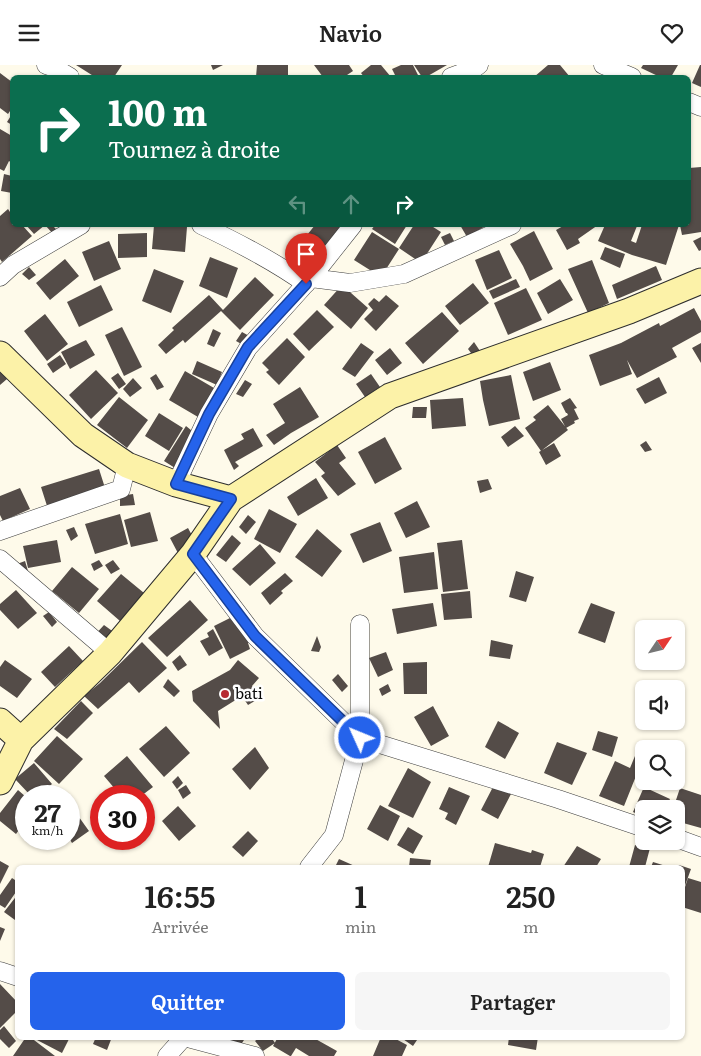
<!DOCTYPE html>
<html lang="fr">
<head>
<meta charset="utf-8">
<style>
	:root { --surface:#fff; --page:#f6f6f6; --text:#222; --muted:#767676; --accent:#2563eb }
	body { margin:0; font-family:Literata,serif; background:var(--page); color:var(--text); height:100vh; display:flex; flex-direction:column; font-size:19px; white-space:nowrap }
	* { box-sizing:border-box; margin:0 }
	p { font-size:16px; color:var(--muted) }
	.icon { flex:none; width:28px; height:28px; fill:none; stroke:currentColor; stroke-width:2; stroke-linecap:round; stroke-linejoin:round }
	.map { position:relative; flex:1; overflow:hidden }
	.drawer { position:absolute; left:15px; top:800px; width:670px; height:175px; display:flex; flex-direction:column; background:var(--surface); border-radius:8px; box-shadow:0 1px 4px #0004 }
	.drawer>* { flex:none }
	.hud { position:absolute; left:10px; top:10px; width:681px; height:152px; border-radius:8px; box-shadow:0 1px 4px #0004; background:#0b6e4f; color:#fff; overflow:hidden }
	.needle { width:32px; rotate:55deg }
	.controls { position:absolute; left:635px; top:555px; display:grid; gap:10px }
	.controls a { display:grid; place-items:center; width:50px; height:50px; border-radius:8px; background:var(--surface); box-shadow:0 1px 4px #0004; font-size:25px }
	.speed { position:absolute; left:15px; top:720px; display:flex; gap:10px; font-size:25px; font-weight:700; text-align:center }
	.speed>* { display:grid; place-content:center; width:65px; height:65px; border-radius:50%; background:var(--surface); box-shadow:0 1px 4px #0004; line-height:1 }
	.speed small { font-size:12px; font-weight:400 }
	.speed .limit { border:8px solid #d22; background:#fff; color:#111 }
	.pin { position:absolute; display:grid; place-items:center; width:42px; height:42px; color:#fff; margin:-51px -21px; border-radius:50% 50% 50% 0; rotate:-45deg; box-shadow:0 0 5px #0007 }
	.pin .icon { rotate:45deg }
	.me { position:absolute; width:55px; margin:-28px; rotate:314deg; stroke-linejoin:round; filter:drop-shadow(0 0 4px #0008) }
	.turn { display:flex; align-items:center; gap:18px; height:105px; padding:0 15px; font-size:22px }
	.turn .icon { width:65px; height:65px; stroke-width:2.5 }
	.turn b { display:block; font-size:35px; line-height:42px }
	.lanes { display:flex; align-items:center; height:48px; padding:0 15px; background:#0003; justify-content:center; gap:25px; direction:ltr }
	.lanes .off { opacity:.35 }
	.eta { display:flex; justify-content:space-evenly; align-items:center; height:85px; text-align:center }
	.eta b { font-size:30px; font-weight:600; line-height:35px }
	.button { display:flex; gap:10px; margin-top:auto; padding:10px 15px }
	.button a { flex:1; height:58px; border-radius:8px; background:var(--accent); color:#fff; font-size:20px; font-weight:600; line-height:58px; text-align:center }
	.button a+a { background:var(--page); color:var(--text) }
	header { display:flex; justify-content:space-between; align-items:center; height:65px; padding:0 15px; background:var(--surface); font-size:22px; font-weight:600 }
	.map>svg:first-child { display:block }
	.building { fill:#544c48 }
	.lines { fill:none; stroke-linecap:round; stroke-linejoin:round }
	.street-casing { stroke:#3e3e3e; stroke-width:19 }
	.secondary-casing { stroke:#2d2d2d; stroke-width:27 }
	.street { stroke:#fff; stroke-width:18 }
	.secondary { stroke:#fcf2a8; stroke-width:25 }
	.route-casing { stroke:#184099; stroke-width:12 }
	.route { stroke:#2563eb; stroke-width:9 }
	.poi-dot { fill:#b62931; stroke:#fff; stroke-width:2 }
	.labels { text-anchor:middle; stroke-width:5; stroke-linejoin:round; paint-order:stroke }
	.poi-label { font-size:15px; fill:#0b0b0b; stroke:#fff; text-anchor:start }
</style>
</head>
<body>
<header><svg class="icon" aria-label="menu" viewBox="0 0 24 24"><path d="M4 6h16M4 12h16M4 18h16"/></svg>Navio<svg class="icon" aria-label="heart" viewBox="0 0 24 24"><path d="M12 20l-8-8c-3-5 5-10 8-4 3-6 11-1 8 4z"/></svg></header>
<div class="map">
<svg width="701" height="991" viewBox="0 0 701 991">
	<rect width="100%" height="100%" fill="#fefaea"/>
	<path class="building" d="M76,0H122L114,12H95Z
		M211,0H223L213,5Z
		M257,0H288V12H256Z
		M314,0H349L353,6L344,12H323Z
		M371,0H381L391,12H364L361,8Z
		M401,0H413L419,12H396L392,4Z
		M414,0H447L426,12H422Z
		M548,0H560L570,12H534Z
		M643,0H678L671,12H660L641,3Z
		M700,0H701V22L692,18Z
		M0,8L12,17V43L8,49L0,43Z
		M12,49V60L7,57Z
		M0,64L12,71V98L9,96L4,106L0,104Z
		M701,102V167L682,170L680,160H689V103Z
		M4,109L12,111V128L1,126Z
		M8,144L12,150V160H22L32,171L2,197L0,194V151Z
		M26,160H45L34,169Z
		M45,160H52L58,166L54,170Z
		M154,160L187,162L185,187L152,184Z
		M315,160H344L318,193L300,179Z
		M375,160H407L395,179L372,164Z
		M414,160H430L441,167L421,198L399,183Z
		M460,160H487L467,172Z
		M565,160H598L578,174L580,178L567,185L556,165Z
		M605,160H634L637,161L631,176L636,178L642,160H679L666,200L632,190L598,176Z
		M534,166L553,204L530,216L523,201L510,179Z
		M372,167L399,184L381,212L354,195Z
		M147,168V192L118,193V169Z
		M450,168L454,176L445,180L441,172Z
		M701,172V185L699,186L693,176Z
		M109,176L121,204L94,216L82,187Z
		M605,182L625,189L620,203L600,194Z
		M499,185L512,213L487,225L475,195Z
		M210,192L238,203L227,233L199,221Z
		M65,194L79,211L50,235L36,218Z
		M592,195L609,238L588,248L568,204Z
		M656,201L662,215L617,234L612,220Z
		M29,202L36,210L29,215L22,209Z
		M154,204L184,216L171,248L142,236Z
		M255,212L274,230L240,265L221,246L185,278L183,275L166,289L158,280L174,265L172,263L209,230L223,245Z
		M516,214L520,222L493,234L489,226Z
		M560,214L573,235L548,249L537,228Z
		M473,218L489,238L460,260L445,241Z
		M101,220L113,245L79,262L67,237Z
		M342,220L368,243L351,264L324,240Z
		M526,223L542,255L508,270L494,238Z
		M386,230L399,241L376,266L364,254L373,245L368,239L374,233L379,237Z
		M694,243L701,256V267L672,283L677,292L637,313L627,295L632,309L600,321L589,290L621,278L659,258L660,261Z
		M317,245L334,262L309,286L293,269Z
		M442,247L459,266L423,299L405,278Z
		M45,249L68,279L47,296L24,266Z
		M122,262L142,302L124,311L105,270Z
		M213,264L221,268L214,282L207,279Z
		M242,267L251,272L245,281L236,276Z
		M287,273L305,292L279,320L266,307L269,305L262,298Z
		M86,275L95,290L70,304L61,287Z
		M474,277L480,286L474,292L468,284Z
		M361,278L374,287L355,312L342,304Z
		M701,278V298L692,283Z
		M390,283L402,298L387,310L375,295Z
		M60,290L66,299L53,308L47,299Z
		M197,296L222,307L217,320L192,309Z
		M550,297L561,325L533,336L523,307Z
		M96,305L118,328L91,354L69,330Z
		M0,306L7,314L0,320Z
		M185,306L214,323L198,352L169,335Z
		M118,308L126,319L119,324L111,313Z
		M156,309L164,322L157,325L150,313Z
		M371,309L380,322L365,332L356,319Z
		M511,310L520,354L489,361L483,335L480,316Z
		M659,312L667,328L645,339L636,324Z
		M133,313L142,323L130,332L123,324Z
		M245,315L252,319L243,332L236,329Z
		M300,322L319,352L291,368L274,380L266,370L285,358L273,339Z
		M119,332L148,355L127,383L97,360Z
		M463,333L466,361L432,364L430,335Z
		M570,333L577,343L574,344L579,354L574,356L575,358L566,363L561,354L568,350L567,348H566L561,338Z
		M548,340L568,365L541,386L525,363L536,355L533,352Z
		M413,342H427L426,353H412Z
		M159,348L183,363L169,386L145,371Z
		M186,361L197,370L175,403L164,396Z
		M515,361L524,371L508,382L501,372Z
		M253,363L263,381L235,397L239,401L234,405L224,385L244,374L241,369Z
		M385,372L402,404L375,419L358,387Z
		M646,376L652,385L645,387L640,380Z
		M554,378L561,391L546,400L539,387Z
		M337,380L346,393L339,398L356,419L338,431L321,411L325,408L315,397Z
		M99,404L106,426L48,444L41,422Z
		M316,413L328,433L298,451L287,432Z
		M488,414L492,424L480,428L477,416Z
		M20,423L30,444L3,456L0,450V431Z
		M133,429L135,440L120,441V431Z
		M417,436L430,462L406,473L394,448Z
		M269,444L297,459L280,488L254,474Z
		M150,447L158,476L131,482L124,455Z
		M120,449L128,479L95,489L85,459Z
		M248,450L256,457L246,469L239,462Z
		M380,457L392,486L363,498L350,469Z
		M74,462L78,471L71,476L66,465Z
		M188,463L195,476L180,492L170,473Z
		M317,464L342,486L322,512L295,492Z
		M232,470L241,478L226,497L216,490Z
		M57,475L61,497L28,503L23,481Z
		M462,475L468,524L443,527L437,478Z
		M260,479L276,498L250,521L232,504Z
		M434,487L438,524L404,528L399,492Z
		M99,495L103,501L94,506L91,499Z
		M113,495L120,504L111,509L105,500Z
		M25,496L28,506L22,509L17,499Z
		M72,502L99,524L79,548L52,526Z
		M516,506L534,512L526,537L509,532Z
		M285,508L293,516L281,526L283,528L270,540L261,528Z
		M121,509L144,528L120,556L97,536Z
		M16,525L37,548L18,564L0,545V539Z
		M470,526L472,553L444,555L441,529Z
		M190,535L208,555L167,592L148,573Z
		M433,538L437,561L397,569L392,544Z
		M591,538L615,547L605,578L578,568Z
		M49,547L57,557L52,562L43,551Z
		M234,551L252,575L248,578L250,584L230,594L214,561Z
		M104,560L115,568L104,583L92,573Z
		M213,564L223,583L209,591L200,576L209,572L207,568Z
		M317,571L321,582L319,587L311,586Z
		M491,575L513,580L510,594L489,591Z
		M142,577L167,603L139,628L129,617L98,644L84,631L100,618Z
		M69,581L83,596L55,622L41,607Z
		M386,587L393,605L378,612L369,593Z
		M180,590L187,600L178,606L172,597Z
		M5,595L32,614L17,633L0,621V602Z
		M238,595L259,613L252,621L260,633L248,640L242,631L218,646L220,664L193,636L192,626L230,605Z
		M427,597V629H404L403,598Z
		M338,609L348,621L342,627L332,615Z
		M168,614L180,626L174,632L163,622Z
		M388,619L391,626L382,631L379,624Z
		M81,636L93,648L67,674L54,664Z
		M433,641L449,671L431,681L414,652Z
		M498,656L519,668L505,694L485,682Z
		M166,661L190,688L164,712L139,684Z
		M598,666L618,672L612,692L592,685Z
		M57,671L83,694L59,719L34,696Z
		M557,677L587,688L572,720L544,708Z
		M640,679L649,684H644V708L638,706L624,741L599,731L615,696L630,703Z
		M255,682L269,703L250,725L232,704Z
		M127,691L153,722L141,731H121L104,711Z
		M34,698L52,719L38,731H31L15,714Z
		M408,703L431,717L413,753L388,741Z
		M178,711L183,718L177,724L172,717Z
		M186,720L191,728L183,734L178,725Z
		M494,720L511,729L498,754L481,745Z
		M449,722L470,731L456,760L445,754L448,748L439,744Z
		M644,722L670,734L665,744H644V752L633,747Z
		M680,723L701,730V763L676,756V744H673Z
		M18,725L26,732V755L16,769L0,756V748Z
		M380,740L400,751L388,776L367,764Z
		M71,741L89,766L72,778L69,773V743Z
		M178,741L196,761L179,776L162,756Z
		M408,762L423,771L413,789L397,780Z
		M248,766L258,776L243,792L232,782Z
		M495,778L531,788L532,785L544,789L540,802H488Z
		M635,780L650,783L645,802H629Z
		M577,781L601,794L596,802H563Z
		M410,793L431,795L430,802H409Z
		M339,794L357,802H335Z
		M0,796L9,801L0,819Z
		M653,797L669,802H651Z
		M679,800L691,804L683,826L682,802H678Z
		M12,813L18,817V824L5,843L0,840V830Z
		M688,813L701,817V848L682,842V831Z
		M18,829V852L15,855L4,847Z
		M0,862L5,864L0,876Z
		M0,919L18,938V945L0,963Z
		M4,961L16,976L9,983L0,974V965Z
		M26,972H30L55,991H13Z
		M39,972H70L62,988L37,975Z
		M96,972H112L107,985L93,979Z
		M223,972H246L240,981Z
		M260,972H271L275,978L263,986L255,976Z
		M278,972H312L337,986L334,991H309L296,983L291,991H290L273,981Z
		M381,972H392L407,980L402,991H373Z
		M400,972H419L413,981Z
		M509,972H538L536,985L508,980Z"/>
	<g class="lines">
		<defs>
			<path id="street" d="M46,0L55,3L70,12
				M603,0L632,12
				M451,12L475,3L479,0
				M689,37L701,42
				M201,160C237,177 274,196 306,219
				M0,212L13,200L81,160
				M311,213L350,218L404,209L512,160
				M176,419L209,349L248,283L311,213L353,160
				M0,466L121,424L127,400
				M193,489L255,571L360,673L558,734L644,763
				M0,494L110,588
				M676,773L701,782
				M309,802L334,770L360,673V559
				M0,906L18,912
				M184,972L255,991
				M167,991L184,972"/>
			<path id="secondary" d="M0,289L83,370L127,400L176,419L231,434L390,331L629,246L701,216
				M0,656L21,675
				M0,717L21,675L110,588L193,489L231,434"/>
		</defs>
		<use href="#street" class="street-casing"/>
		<use href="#secondary" class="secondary-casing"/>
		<use href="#street" class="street"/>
		<use href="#secondary" class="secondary"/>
	</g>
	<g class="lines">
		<defs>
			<path id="route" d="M306,219L248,282L209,349L176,419L231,434L193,489L255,571L360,673"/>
		</defs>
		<use href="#route" class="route-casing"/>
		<use href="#route" class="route"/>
	</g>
	<circle class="poi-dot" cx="225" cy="629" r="5"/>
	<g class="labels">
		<g class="poi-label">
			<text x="235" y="634">bati</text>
		</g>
	</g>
</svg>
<div class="controls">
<a><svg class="needle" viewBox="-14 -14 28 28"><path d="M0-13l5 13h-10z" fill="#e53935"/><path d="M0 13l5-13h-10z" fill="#767676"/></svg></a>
<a><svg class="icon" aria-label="sound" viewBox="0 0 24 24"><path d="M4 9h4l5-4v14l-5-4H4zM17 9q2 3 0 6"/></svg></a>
<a><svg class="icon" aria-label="search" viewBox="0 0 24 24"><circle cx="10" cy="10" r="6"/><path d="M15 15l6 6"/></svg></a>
<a><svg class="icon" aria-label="layers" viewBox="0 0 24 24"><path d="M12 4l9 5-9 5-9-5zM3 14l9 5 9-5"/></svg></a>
</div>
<div class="speed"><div>27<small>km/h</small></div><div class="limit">30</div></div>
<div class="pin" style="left:306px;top:219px;background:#d93025"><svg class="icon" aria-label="arrive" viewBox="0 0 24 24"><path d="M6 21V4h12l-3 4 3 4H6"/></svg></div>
<svg class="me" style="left:360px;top:673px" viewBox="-20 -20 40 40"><circle r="17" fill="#2563eb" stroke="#fff" stroke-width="3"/><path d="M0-11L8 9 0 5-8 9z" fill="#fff"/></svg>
<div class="hud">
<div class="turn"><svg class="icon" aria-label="right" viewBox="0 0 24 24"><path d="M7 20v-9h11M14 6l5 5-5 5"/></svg><div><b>100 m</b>Tournez à droite</div></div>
<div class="lanes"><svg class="icon off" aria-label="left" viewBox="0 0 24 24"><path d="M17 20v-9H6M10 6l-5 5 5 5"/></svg><svg class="icon off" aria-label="ahead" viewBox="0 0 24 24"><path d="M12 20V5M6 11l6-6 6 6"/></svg><svg class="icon" aria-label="right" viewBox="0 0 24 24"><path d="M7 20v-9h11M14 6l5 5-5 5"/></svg></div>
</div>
<section class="drawer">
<div class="eta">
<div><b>16:55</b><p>Arrivée</p></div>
<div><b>1</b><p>min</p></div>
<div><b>250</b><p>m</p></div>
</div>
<div class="button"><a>Quitter</a><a>Partager</a></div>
</section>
</div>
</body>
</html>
